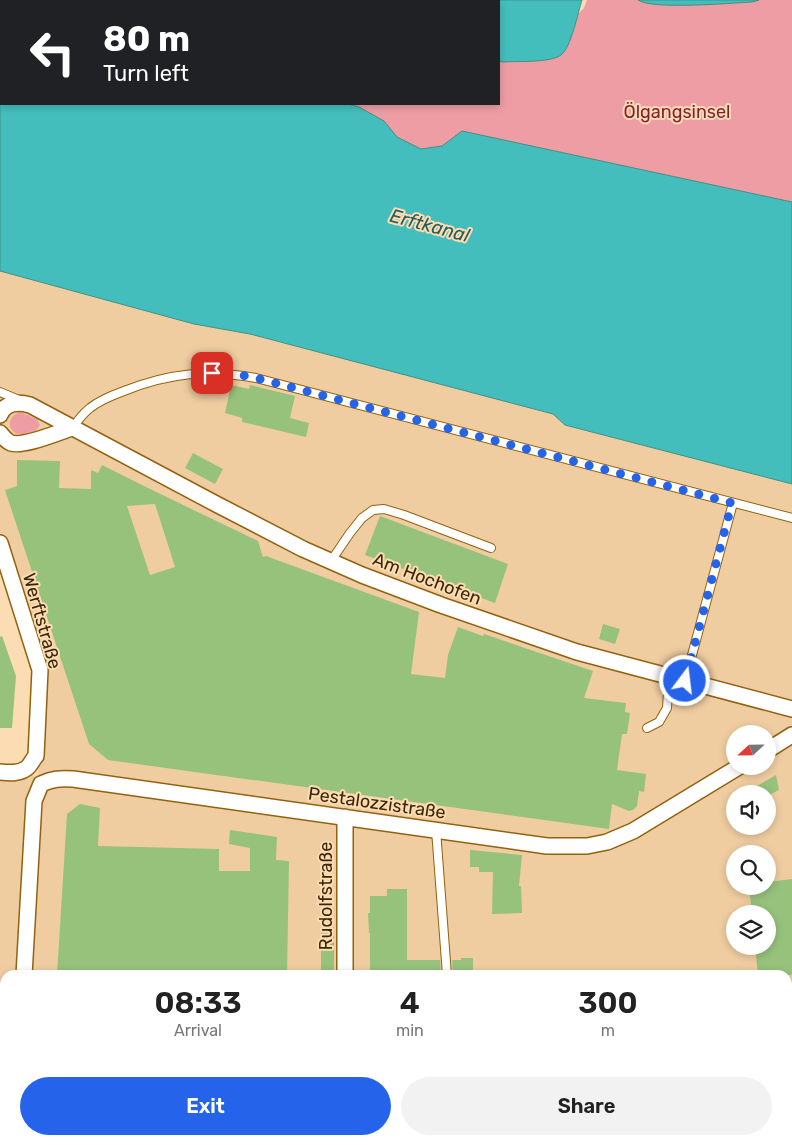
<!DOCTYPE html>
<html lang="en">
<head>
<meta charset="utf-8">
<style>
	:root { --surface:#fff; --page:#f2f2f2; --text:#222; --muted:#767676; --accent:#2563eb }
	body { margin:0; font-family:Rubik,sans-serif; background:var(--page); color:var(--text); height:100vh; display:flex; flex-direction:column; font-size:19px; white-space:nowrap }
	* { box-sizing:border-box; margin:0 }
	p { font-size:16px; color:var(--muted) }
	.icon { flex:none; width:28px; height:28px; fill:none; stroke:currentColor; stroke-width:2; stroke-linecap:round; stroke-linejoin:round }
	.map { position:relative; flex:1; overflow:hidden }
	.panel { position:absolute; left:0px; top:970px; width:792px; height:175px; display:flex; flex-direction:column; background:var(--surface); border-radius:15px 15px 0 0; box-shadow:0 2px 8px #0003 }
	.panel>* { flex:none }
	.banner { position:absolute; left:0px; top:0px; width:500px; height:105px; box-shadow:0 2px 8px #0003; background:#202124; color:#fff; overflow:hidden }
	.needle { width:32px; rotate:248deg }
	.controls { position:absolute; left:726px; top:725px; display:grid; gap:10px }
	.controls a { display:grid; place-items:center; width:50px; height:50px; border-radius:50%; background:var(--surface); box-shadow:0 2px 8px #0003; font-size:25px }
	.pin { position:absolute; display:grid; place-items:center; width:42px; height:42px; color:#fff; margin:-21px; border-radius:10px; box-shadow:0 2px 8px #0006 }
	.me { position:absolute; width:55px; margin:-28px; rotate:15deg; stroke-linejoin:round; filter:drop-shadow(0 0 4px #0008) }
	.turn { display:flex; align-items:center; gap:18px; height:105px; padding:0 20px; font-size:22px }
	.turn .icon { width:65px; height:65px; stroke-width:2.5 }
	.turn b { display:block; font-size:35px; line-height:42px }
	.eta { display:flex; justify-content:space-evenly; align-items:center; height:85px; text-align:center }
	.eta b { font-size:30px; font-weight:600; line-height:35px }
	.primary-button { display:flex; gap:10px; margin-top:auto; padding:10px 20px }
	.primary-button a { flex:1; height:58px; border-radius:30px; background:var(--accent); color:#fff; font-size:20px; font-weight:600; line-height:58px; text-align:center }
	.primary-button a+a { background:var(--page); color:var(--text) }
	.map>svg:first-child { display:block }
	.built { fill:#f0cda1; fill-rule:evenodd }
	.green { fill:#ee9da4 }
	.water { fill:#44bebc; stroke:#419085 }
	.building { fill:#97c27c; fill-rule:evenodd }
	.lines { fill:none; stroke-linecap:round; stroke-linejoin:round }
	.lane-casing { stroke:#92620e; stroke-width:10 }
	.street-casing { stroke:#92620e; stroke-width:18 }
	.lane { stroke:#fff; stroke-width:8 }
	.street { stroke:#fff; stroke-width:15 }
	.route { stroke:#2563eb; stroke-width:9; stroke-dasharray:0 16.2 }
	.labels { text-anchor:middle; stroke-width:4; stroke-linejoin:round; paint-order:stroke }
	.park-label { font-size:18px; fill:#841e34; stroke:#fcdcb2 }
	.street-label { font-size:18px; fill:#3a2606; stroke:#fcdcb2 }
	.water-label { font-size:19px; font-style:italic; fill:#285b5b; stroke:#fcdcb2 }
</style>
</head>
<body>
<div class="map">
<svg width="792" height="1145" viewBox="0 0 792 1145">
	<rect width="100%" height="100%" fill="#fcdcb2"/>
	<path class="built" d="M0,271L194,324L250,334L553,414L565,425L792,484V1145H17L18,1140H788V975H5V1140H16V1145H0V772L38,776L44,666L0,532ZM735,734H768V766H735ZM735,794H768V826H735ZM735,854H768V886H735ZM735,914H768V946H735Z"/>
	<path class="green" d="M587,0H792V258L266,104H499V31L570,22L584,8Z
		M20,412L37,419L40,425C37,430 36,431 30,432C26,433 22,435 18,434C5,429 9,415 20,412Z"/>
	<path class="water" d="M0,0H293V1H1V104H348L359,107L384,121L397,137L421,149L442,146L462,131L792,202V484L565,425L553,414L250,334L194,324L0,271Z
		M322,0H582C578,12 571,48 561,55C551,63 516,61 503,62L499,61V1H321Z
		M638,0H759L752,2C731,3 652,10 638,0Z"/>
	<path class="building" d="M231,385L249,389L250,385L295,396L290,418L309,423L306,437L242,422V418L225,413Z
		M193,453L223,469L215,484L185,468Z
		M17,460L60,461L59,488L91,489V470L98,473L102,465L148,488L258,541L263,557L266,556L419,612L411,674L445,678L448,655L458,627L483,636L484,634L593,671L584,698L626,703L625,712L630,713L627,734H622L617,770L646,774L644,792L639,791L637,806L633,810L629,811L612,804L609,829L108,760L89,744L5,490L17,486ZM155,504L175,567L150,575L127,506Z
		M380,516L508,564L495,603L365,555Z
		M603,624L620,629L615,644L599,639Z
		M2,636L16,676L12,728H0V637Z
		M776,775L779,790L771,794H743Z
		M80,804L100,808L98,846L219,849V871H250V848L229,844L230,830L277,837L276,860L289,861L287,975H57L67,814Z
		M470,850L522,855L519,886H521L522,913L492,914L493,872H479V867H470Z
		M792,879V975H758L755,946H768V914H752L749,886H768V882Z
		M387,889H407V960H440L441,975H370V933H369L368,913H370V896H387Z
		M321,927H334V975H321Z
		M461,958H473V975H453L452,960H461Z"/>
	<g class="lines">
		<defs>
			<path id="lane" d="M0,392L19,400
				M72,428C78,421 83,413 90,408C100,400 113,395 124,391C169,373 209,369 256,378L792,518
				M331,561L350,533L362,518L373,510L384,509L404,515L491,548
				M685,681L733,503
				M647,728L659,722L667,708L669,677
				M436,830L447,975"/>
			<path id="street" d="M0,415C5,402 19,402 30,405L218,505L303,549L362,575L441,605L577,652L792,709
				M0,433C3,437 6,441 11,443C24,447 59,432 72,428
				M0,543L40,670L36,756C33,759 31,764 28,767C21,774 9,773 0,772
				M768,750L792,735
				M41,784C52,779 60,778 73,779L547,846H587L607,842L633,831L740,766
				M24,975L34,801L41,784
				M345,975V817
				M14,1145L15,1140
				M344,1145V1140"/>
		</defs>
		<use href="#lane" class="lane-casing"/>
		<use href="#street" class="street-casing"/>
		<use href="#lane" class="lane"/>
		<use href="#street" class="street"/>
	</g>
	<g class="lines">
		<path class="route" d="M212,373L241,375L256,378L732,503L685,681"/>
	</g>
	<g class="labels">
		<g class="park-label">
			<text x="677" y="118">Ölgangsinsel</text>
		</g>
		<g class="street-label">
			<text transform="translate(427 579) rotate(21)" y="6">Am Hochofen</text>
			<text transform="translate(42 621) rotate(74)" y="6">Werftstraße</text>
			<text transform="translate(377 803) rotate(8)" y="6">Pestalozzistraße</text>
			<text transform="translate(326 896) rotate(-90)" y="6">Rudolfstraße</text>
		</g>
		<g class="water-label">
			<text transform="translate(430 225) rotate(15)" y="7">Erftkanal</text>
		</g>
	</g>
</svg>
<div class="controls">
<a><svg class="needle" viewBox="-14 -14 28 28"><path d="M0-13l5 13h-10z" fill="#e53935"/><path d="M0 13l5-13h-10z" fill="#767676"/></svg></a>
<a><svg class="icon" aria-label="sound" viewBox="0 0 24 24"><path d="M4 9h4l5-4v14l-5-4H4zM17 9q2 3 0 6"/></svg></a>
<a><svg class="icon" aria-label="search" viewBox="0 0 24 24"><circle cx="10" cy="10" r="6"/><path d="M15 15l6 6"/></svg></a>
<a><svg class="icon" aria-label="layers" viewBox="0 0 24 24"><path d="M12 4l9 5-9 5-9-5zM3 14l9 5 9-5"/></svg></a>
</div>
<div class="pin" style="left:212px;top:373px;background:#d93025"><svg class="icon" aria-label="arrive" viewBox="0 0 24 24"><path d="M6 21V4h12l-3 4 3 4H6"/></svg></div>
<svg class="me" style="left:685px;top:681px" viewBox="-20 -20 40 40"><circle r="17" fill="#2563eb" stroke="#fff" stroke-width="3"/><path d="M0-11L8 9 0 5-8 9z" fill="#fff"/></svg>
<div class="banner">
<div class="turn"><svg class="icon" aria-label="left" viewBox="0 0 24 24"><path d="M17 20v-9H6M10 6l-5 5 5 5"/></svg><div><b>80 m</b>Turn left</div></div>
</div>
<section class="panel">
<div class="eta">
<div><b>08:33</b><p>Arrival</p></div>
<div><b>4</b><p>min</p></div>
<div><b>300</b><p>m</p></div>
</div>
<div class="primary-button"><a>Exit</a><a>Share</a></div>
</section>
</div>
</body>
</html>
